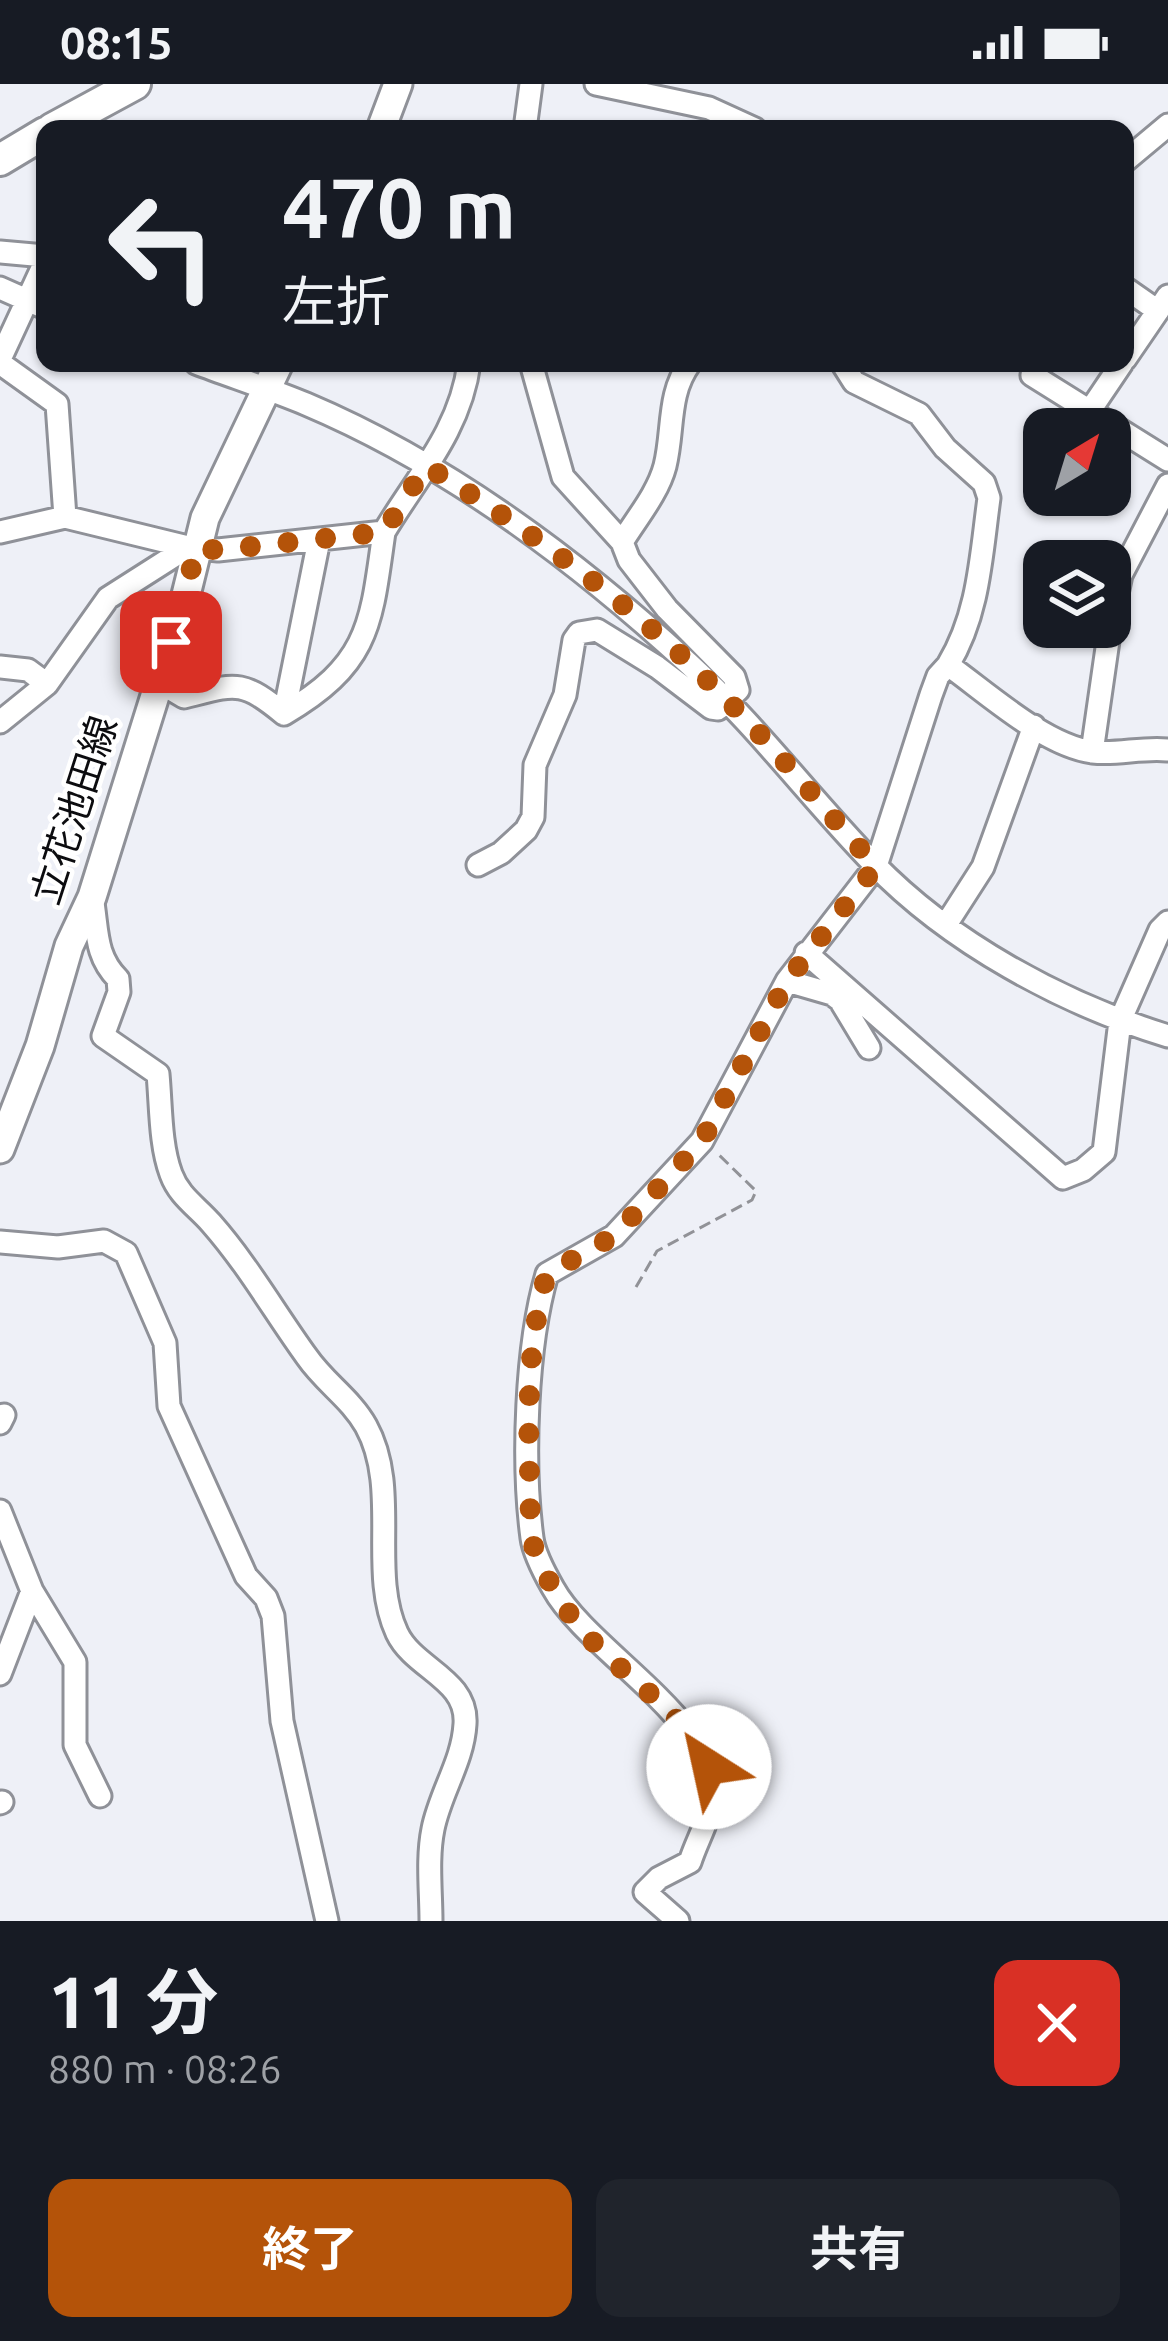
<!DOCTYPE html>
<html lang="ja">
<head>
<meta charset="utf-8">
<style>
	:root { --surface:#171b24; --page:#20242c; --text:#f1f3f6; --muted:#9ea1a6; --accent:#b45309 }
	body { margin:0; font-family:Ubuntu,"Noto Sans JP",sans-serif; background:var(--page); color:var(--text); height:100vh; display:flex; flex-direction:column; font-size:45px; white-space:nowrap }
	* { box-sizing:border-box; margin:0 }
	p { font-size:39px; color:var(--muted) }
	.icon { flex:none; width:66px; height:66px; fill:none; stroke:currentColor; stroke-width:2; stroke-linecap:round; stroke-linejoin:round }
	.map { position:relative; height:1837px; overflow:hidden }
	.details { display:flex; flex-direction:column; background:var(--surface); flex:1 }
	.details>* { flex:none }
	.hud { position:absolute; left:36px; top:36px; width:1098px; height:252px; border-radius:24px; box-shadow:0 3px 9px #0004; background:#171b24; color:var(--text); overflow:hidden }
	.needle { width:78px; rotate:38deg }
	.controls { position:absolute; left:1023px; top:324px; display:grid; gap:24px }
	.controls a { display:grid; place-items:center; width:108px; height:108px; border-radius:24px; background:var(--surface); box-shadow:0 3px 9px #0004; font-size:60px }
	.pin { position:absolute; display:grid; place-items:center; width:102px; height:102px; color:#fff; margin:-51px; border-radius:24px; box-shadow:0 6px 18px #0006 }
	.me { position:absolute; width:132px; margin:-66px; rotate:325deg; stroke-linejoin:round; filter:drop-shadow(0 0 9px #0008) }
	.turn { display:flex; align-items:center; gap:42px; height:252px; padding:0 48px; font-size:54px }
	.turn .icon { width:156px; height:156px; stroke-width:2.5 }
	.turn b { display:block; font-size:84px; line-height:102px }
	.round { display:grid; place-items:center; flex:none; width:126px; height:126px; border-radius:24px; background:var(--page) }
	.head { display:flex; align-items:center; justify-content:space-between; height:204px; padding:0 48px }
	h1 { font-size:72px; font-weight:700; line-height:90px }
	.cta { display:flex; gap:24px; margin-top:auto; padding:24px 48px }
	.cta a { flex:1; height:138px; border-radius:24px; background:var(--accent); color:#fff; font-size:48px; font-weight:700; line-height:138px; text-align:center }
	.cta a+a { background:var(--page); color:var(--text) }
	.status { display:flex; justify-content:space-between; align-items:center; height:84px; padding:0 60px; background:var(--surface); direction:ltr }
	.status svg { height:33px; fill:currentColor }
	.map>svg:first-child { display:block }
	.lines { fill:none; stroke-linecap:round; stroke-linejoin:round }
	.minor-casing { stroke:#8f9198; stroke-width:27 }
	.major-casing { stroke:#8f9198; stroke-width:33 }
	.highway-casing { stroke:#8f9198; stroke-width:36 }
	.path { stroke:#919297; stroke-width:3; stroke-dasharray:12 6; stroke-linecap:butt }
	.minor { stroke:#fff; stroke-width:21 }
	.major { stroke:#fff; stroke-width:27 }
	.highway { stroke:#fff; stroke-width:30 }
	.route { stroke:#b45309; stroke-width:21; stroke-dasharray:0 37.8 }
	.labels { text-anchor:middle; stroke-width:9; stroke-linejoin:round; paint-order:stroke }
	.street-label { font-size:39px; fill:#0c0c0f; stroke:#fff }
</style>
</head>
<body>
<div class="status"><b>08:15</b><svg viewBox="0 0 49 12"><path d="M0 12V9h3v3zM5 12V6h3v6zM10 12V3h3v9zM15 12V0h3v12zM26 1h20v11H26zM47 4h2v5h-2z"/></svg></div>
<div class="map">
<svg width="1168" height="1837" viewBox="0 0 1168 1837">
	<rect width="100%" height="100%" fill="#eef0f7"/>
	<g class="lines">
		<defs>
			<path id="minor" d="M596,0L709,24L755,45
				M525,45L531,0
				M1125,77L1168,41
				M0,168L45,172
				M0,204L45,224
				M1125,204L1158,227
				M0,275L45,178
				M1125,275L1168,212
				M0,279L57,320L65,433
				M196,279C233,293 270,305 306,320C448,380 576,476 688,579C756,641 810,714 873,779C950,859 1063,920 1168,952
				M842,279L854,298L919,330L945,364L984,399L989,414C981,472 979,530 948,581C986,608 1045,662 1093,668C1117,671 1143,663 1168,666
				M1034,279L1032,291L1168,376
				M1091,325L1122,279
				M0,448L65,433L188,463
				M622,458C636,435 658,409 665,382C674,346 667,310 690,279
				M1110,543L1121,491L1168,401
				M0,583L28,586L47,600
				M157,597L184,613C236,600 241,595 284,630C371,579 371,539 384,448
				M284,630L319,456
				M0,638L47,600L108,514L188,463L218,466L384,448C417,393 461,345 469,279
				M1092,668L1110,543
				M478,781L501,769L526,746L533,733L535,681L565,611L574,556L579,549L597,546L657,583L711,624L718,625L738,606L734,593L667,525L629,476L622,458L563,393L531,279
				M92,813C98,845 94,871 118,895L119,908L103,952L158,990C161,1022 160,1061 171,1090C179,1112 196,1122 211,1139C248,1181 275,1229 307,1273C325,1299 351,1315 366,1342C401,1405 368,1487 397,1549C414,1585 468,1595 465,1640C463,1677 440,1709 433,1745C427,1774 431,1808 431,1837
				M947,839L983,783L1034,642
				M806,869L1063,1094L1083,1086L1104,1068L1120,937L1160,846L1168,838
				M787,897L832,910L840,916L869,964
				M0,1158L58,1163L104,1157L126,1169L165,1259L169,1322L246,1492L266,1514L273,1532L282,1637L327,1837
				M0,1339L4,1331
				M0,1427L32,1507L75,1578V1661L100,1712
				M0,1590L32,1507
				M0,1719L2,1718
				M678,1837L645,1808L659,1794L690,1778C696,1759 708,1738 712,1718C725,1641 588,1568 553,1504C545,1490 534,1470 532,1454C522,1379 526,1262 547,1190L614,1152L702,1057L787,897L876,782L931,611L938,592L948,581"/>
			<path id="major" d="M381,45L398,0
				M0,1065L40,962L69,862L92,813L184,519L205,434L279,279"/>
			<path id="highway" d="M52,45L135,0
				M0,76L45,49"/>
		</defs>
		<use href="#minor" class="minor-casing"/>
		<use href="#major" class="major-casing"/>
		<use href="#highway" class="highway-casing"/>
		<path class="path" d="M636,1203L657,1167L752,1116L756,1107L717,1069"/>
		<use href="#minor" class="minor"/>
		<use href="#major" class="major"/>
		<use href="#highway" class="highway"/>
	</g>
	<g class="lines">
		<path class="route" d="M171,558L197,464L218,466L384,448L426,382C534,449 640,526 729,618C781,670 826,728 876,782L787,897L702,1057L614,1152L547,1190C526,1261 528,1335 530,1408C531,1426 528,1447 534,1463C544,1491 560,1519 579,1542C620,1592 681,1623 709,1683"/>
	</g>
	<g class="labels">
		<g class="street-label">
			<text transform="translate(74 726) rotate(-72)" y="14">立花池田線</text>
		</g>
	</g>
</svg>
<div class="controls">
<a><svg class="needle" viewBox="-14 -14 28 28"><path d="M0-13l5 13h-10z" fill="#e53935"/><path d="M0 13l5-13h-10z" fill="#9ea1a6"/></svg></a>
<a><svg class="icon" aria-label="layers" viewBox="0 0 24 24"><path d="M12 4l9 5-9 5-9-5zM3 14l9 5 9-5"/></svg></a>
</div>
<div class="pin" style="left:171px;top:558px;background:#d93025"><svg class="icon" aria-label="arrive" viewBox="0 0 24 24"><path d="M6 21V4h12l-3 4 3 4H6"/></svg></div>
<svg class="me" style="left:709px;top:1683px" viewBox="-20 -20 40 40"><circle r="19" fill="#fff"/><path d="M0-13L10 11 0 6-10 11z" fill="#b45309"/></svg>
<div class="hud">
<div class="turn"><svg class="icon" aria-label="left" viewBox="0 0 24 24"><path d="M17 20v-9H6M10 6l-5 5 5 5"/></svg><div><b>470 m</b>左折</div></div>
</div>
</div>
<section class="details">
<div class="head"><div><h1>11 分</h1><p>880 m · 08:26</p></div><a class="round" style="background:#d93025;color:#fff"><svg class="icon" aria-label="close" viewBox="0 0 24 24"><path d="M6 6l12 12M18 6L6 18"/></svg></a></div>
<div class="cta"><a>終了</a><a>共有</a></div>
</section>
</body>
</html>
